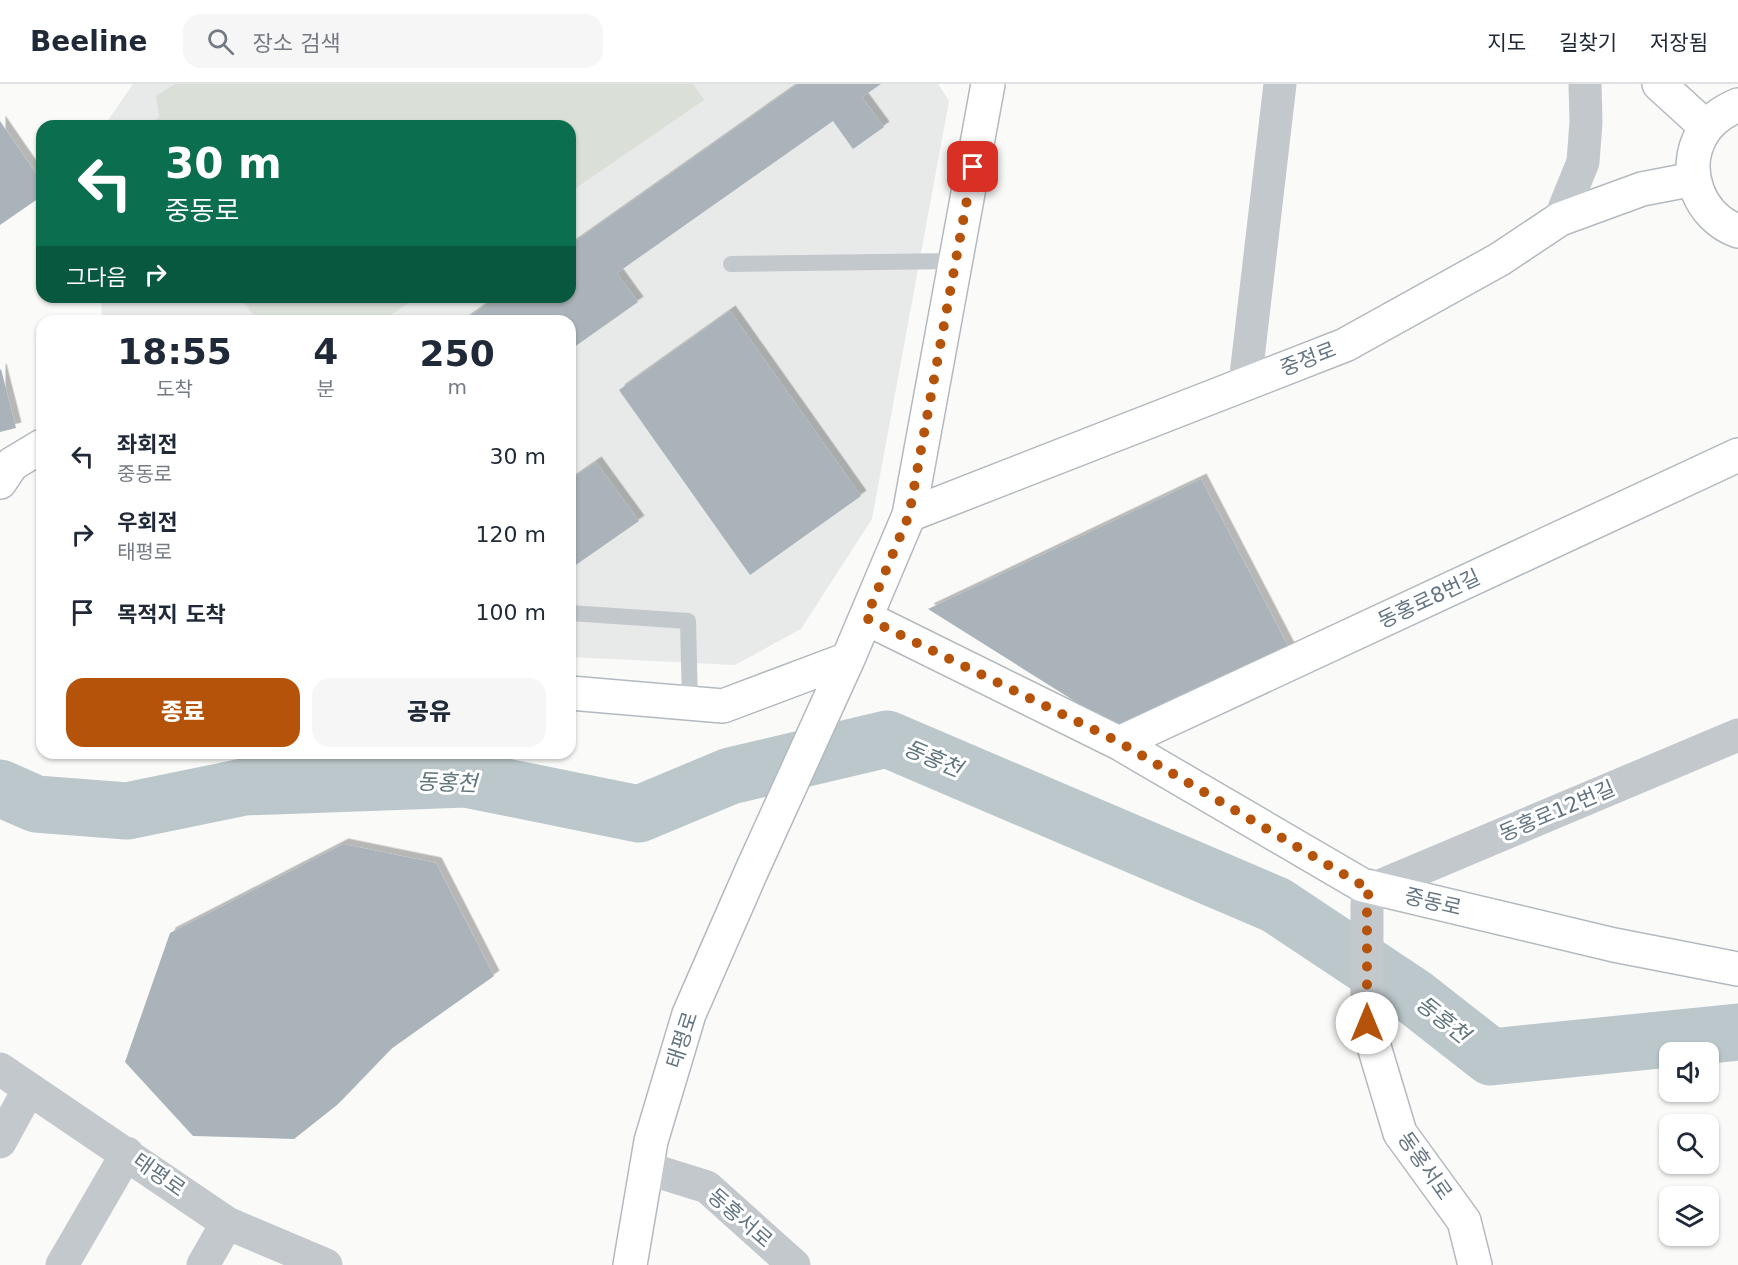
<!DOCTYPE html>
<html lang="ko">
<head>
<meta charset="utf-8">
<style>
	:root { --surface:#fff; --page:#f6f6f7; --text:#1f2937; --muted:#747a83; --line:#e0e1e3; --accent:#b45309 }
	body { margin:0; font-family:"DejaVu Sans","Noto Sans KR",sans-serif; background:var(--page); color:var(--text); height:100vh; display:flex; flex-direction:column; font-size:22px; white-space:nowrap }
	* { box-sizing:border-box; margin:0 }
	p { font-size:20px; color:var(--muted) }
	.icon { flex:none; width:33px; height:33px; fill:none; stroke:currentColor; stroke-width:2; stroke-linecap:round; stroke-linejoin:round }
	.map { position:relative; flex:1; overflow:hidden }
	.details { position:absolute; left:36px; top:231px; width:540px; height:444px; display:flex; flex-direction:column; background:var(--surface); border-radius:18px; box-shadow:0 2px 4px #0004 }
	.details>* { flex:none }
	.banner { position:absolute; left:36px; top:36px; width:540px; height:183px; border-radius:18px; box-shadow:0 2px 4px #0004; background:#0b6e4f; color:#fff; overflow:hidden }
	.fabs { position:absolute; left:1659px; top:958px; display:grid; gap:12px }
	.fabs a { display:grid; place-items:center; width:60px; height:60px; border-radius:12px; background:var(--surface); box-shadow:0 2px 4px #0004; font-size:30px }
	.pin { position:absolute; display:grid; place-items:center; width:51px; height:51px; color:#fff; margin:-26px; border-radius:12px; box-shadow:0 3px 9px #0006 }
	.me { position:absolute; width:66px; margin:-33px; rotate:0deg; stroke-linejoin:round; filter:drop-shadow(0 0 4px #0008) }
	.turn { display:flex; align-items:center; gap:21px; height:126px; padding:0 30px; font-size:27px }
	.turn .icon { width:78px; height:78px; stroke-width:2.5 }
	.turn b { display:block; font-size:42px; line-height:51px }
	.then { display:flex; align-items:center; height:57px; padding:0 30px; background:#0003; gap:12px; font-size:22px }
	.eta { display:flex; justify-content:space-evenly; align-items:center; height:102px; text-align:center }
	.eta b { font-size:36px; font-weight:800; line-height:42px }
	.primary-button { display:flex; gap:12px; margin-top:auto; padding:12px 30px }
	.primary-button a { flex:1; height:69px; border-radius:18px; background:var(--accent); color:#fff; font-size:24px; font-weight:800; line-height:69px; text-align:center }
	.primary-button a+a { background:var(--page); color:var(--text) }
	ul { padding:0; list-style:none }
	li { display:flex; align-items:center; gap:18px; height:78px; padding:0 30px }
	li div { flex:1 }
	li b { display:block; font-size:22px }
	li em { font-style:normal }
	header { display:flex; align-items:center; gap:36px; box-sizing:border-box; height:84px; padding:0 30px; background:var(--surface); border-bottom:2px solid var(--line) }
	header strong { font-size:28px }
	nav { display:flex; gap:33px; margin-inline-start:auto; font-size:21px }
	.search { width:420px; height:54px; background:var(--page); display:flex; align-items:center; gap:15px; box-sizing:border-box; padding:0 21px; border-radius:18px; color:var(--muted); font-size:22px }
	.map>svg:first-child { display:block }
	.built { fill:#e8e9e9 }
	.green { fill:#dadfd7 }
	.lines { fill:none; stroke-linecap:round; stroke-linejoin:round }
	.river { stroke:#bbc7cb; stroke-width:57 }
	.building { fill:#aab3b9; filter:url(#shadow) }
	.secondary-casing { stroke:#b3babf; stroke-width:36 }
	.lane { stroke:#c3c8cc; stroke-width:16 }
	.street { stroke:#c3c8cc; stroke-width:33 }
	.secondary { stroke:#fff; stroke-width:33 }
	.route { stroke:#b45309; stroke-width:10; stroke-dasharray:0 18 }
	.labels { text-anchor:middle; stroke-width:6; stroke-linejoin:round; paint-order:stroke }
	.street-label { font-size:21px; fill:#657683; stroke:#fff }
	.water-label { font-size:22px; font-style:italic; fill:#60757c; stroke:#fff }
</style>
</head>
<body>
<header>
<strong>Beeline</strong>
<div class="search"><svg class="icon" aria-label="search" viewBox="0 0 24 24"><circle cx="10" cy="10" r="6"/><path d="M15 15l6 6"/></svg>장소 검색</div>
<nav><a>지도</a><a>길찾기</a><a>저장됨</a></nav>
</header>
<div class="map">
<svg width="1738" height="1181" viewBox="0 0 1738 1181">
	<defs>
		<filter id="shadow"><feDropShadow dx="5.5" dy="-5.5" stdDeviation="0" flood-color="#0004"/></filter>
	</defs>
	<rect width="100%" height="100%" fill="#fafaf8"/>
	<path class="built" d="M133,0H938L949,17L872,435L801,545L735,581L570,573V237H102L101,213H570V42H104Z"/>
	<path class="green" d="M175,0H693L704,16L570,108V42H147L159,33L156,12Z
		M240,213H417L382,237H257Z"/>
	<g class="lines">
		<path class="river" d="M0,704L36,720L127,727L244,703L466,695L639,730L730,692L887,655L1276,821L1413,912L1491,973L1738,948"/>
	</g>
	<path class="building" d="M798,0H881L862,13L884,43L853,65L833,37L617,189L638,218L570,266V237H463L497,213H570V161Z
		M0,37L42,98V112L0,141Z
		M730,227L861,412L750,491L619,306Z
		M1,285L16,344L0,348V286Z
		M596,378L639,437L570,485V396Z
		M1201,395L1289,564L1119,645L928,525Z
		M343,760L436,779L494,892L391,965L337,1021L294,1055L193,1052L125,978L170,849Z"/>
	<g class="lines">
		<defs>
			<path id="secondary" d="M1659,0L1706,43
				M1738,21C1724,27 1710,36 1702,50C1681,86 1699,133 1738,147
				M0,398L12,380L42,362
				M909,431L1345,261L1500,175L1560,135L1642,105L1694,95
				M866,534L1119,659L1362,801L1614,861L1738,885
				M570,609L723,622L848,575
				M1119,659L1738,371
				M1367,939L1400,1049L1464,1137L1475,1181
				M630,1181L651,1057L689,930L752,786L848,575L909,431L988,0"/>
		</defs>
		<use href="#secondary" class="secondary-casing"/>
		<path class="lane" d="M731,180L956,177
			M570,529L688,537L690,619"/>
		<path class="street" d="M1560,135L1583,78L1586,38L1585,0
			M1245,300L1280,0
			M1375,804L1738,651
			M1367,939V821L1369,803
			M0,985L227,1139L326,1181
			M0,1058L29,1005
			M646,1084L707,1103L794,1181
			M62,1181L127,1069
			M203,1181L227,1139"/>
		<use href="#secondary" class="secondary"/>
	</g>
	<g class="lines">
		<path class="route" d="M973,83L909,431L866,534L1119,658L1362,801L1369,803L1367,821V939"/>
	</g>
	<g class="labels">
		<g class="street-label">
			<text transform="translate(1308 275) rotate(-21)" y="7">중정로</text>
			<text transform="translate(1429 515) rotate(-25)" y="7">동홍로8번길</text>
			<text transform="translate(1557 727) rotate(-23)" y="7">동홍로12번길</text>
			<text transform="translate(1433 818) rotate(13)" y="7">중동로</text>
			<text transform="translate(682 956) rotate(-72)" y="7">태평로</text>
			<text transform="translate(1425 1082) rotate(55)" y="7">동홍서로</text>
			<text transform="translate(159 1091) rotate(35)" y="7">태평로</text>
			<text transform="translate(740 1134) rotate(41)" y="7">동홍서로</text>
		</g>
		<g class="water-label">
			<text transform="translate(933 674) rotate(23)" y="8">동홍천</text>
			<text transform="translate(447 698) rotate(2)" y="8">동홍천</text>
			<text transform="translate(1443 935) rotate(38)" y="8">동홍천</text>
		</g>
	</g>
</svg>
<div class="fabs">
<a><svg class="icon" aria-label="sound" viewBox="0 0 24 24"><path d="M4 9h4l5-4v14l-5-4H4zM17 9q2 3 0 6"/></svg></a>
<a><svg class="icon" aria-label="search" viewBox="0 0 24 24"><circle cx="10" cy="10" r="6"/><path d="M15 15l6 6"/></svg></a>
<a><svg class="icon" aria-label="layers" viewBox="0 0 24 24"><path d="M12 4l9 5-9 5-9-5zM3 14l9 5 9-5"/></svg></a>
</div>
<div class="pin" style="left:973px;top:83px;background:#d93025"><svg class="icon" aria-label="arrive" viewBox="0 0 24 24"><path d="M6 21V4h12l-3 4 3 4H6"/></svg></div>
<svg class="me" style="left:1367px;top:939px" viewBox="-20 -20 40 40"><circle r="19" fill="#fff"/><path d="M0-13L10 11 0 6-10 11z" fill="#b45309"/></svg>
<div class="banner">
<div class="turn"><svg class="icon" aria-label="left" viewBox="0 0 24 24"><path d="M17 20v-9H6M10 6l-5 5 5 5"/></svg><div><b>30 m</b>중동로</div></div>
<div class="then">그다음<svg class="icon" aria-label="right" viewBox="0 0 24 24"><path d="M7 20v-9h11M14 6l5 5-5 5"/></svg></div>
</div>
<section class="details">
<div class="eta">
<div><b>18:55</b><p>도착</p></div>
<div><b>4</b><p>분</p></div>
<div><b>250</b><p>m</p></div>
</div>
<ul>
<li><svg class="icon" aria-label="left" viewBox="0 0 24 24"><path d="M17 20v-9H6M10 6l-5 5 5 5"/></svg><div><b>좌회전</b><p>중동로</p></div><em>30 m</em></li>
<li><svg class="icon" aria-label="right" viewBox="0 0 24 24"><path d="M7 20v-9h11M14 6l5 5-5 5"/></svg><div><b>우회전</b><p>태평로</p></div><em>120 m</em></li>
<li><svg class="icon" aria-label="arrive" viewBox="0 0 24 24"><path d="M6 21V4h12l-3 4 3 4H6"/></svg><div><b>목적지 도착</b></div><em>100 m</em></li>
</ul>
<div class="primary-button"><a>종료</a><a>공유</a></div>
</section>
</div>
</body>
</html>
